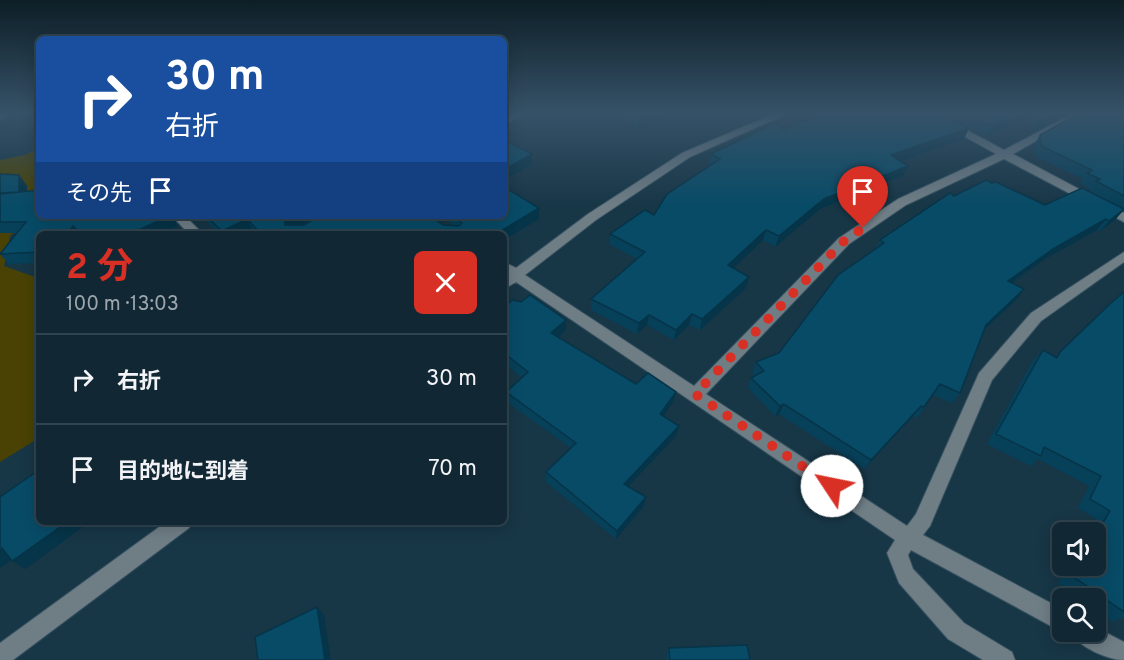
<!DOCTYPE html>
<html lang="ja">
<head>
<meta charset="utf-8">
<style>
	:root { --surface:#112834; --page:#1e3440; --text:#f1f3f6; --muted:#9ca6ac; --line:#30444f; --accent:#d93025 }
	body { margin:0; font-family:Overpass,"Noto Sans JP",sans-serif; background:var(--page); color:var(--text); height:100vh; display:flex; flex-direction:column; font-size:22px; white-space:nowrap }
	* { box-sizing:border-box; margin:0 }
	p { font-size:20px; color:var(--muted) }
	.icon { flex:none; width:33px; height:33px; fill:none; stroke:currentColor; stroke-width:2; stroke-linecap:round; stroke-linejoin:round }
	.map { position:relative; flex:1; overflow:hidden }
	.details { position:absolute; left:36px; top:231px; width:471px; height:294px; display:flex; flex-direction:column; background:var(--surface); border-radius:9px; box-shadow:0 3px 15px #0003,0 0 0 2px var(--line) }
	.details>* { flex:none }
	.guide { position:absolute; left:36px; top:36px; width:471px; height:183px; border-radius:9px; box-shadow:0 3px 15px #0003,0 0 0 2px var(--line); background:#1a4fa0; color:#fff; overflow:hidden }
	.fabs { position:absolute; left:1052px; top:522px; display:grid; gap:12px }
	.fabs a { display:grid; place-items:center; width:54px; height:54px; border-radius:9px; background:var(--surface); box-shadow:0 3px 15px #0003,0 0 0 2px var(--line); font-size:30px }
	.pin { position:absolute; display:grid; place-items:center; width:51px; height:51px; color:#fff; margin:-62px -26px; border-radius:50% 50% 50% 0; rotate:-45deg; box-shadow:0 0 6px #0007 }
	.pin .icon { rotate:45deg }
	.me { position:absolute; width:66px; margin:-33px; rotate:304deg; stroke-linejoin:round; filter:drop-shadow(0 0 4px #0008) }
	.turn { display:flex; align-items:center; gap:21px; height:126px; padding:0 30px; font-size:27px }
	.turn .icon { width:78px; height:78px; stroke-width:2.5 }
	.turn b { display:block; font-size:42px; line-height:51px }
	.then { display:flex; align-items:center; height:57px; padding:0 30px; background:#0003; gap:12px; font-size:22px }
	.round { display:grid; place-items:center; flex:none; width:63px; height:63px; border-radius:9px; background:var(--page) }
	.summary { display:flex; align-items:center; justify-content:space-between; height:102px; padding:0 30px }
	h1 { font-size:36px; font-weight:700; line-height:45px; color:var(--accent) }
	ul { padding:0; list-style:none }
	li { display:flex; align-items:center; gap:18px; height:90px; padding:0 30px; border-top:2px solid var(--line) }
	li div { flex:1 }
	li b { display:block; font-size:22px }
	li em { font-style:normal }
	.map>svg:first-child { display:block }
	.green { fill:#494204 }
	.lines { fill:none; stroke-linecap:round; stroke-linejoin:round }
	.minor-casing { stroke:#375362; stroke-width:2 }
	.minor { fill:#6f7d85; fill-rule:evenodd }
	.wall { fill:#074059 }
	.shaded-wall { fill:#063448 }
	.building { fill:#084b67; stroke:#063448; stroke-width:1.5 }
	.route { stroke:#d93025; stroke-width:10; stroke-dasharray:0 18 }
</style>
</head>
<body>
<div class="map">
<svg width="1124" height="660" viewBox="0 0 1124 660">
	<rect width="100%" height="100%" fill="#173646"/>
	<path class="green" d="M39,148V211L10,236L4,266L35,277H39V438L0,462V160L25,155Z"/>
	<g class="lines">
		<defs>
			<path id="minor" d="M0,113H9L0,120Z
				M513,113H526L504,125V118Z
				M776,113H789L690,157L596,220L525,275L694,386L839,238L898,199L996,154L922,113H935L1004,150L1074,113H1086L1013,154L1124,213V222L1004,159L906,205L849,244L706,394L907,526L916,514L979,373L1031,313L1124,252V262L1041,321L992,380L930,526L923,535L1062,609V632L911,550L908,555L913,569L964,623L1012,652L1015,660H983L948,639L899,583L887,553L895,540L516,282L504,289V277L506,275L504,274V262L516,268L588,214L682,153Z
				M172,216H185L203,234H189Z
				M166,522H192L189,528L13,660H0V643Z
				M1095,627L1124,642V660C1108,660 1078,647 1071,632H1095Z"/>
		</defs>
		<use href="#minor" class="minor-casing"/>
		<use href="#minor" class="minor"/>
	</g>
	<path class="wall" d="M616,113H680L638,129Z
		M823,113H1069L1032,132L1031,117L987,136L944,115L969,128L964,139L900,161L903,176L820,209L775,247L763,240L733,268L746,288L700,330L689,325L674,340L647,325L637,334L591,310V299L637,259L609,244L610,234L654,215L710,165H709L711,154L784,129Z
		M1124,113V211H1123L1115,220L1100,231L1097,230L1045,259L1012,283L1016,300L984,330L960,393L952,403L933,395L917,418L913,416L864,469L779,414L775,416L748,388L751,378L755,376L752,373L756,362L779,353L875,250L880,240L954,196L992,183L1045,205L1088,191L1090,189L1080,183L1083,179L1035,156L1034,145L1040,135Z
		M0,174L19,175L27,186V191L39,216H172L178,226L159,234H39V263L9,264L0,254L17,233H0Z
		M201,216H316L301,225H453L441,216H504L539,219L504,240V234H256L252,229L243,234H219Z
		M1124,292V617L1113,622L1095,609V598H1080L1058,583L1069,566H1095V532H1090L1098,520L1078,508L1089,486L1038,459L1031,466L987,444L1033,360L1043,350L1056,357Z
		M504,306L566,330L558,338L636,384L673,402L663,416L679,426L676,436L628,487L646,497L644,506L616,539L546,482V472L571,448L507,402L506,392L522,378L504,363Z
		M669,648L750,660H667L666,655Z"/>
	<path class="shaded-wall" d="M21,113H39V119L26,120Z
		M655,113H680L638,129L639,119Z
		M1024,113H1033L1031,117L987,136L993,126Z
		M1057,113H1069L1032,132L1039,122Z
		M969,128L964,139L887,166L891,155Z
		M532,154V164L504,181V170Z
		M908,166L903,176L820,209L775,247L779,236L824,199Z
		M19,175L27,186V202L19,192Z
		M539,208V219L504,240V234H496Z
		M1124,209L1115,220L1100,231L1109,221Z
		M169,216H172L178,226L159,234H129Z
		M190,216H199L192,219Z
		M294,216H316L290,232L285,225V221Z
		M247,219L252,229L243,234H223L222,231Z
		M1106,219L1097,230L1045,259L1000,291L1008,281L1053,249Z
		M73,226L79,234H67Z
		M766,230L763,240L725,276L728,265Z
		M749,277L746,288L700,330L702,319Z
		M1024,289L1016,300L978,335L986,325Z
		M692,314L689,325L674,340L676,330Z
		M649,315L647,325L637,334L639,323Z
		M566,320V330L551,344V333Z
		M676,392L673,402L658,424L660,414Z
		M784,404L779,414L775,416L780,406Z
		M921,406L913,416L864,469L871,460Z
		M679,426L676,436L622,493L624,484Z
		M646,497L644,506L616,539L617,531Z
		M67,522H90L25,569L12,561Z
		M2,548L16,557L0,568V550Z
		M317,607L324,615L331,660H325Z"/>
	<path class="building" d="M631,113H655L639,119Z
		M823,113H940L969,128L891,155L908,166L824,199L779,236L766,230L728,265L749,277L702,319L692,314L676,330L649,315L639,323L591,299L645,252L610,234L645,210L654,215L667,194L720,159L711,154L775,123L784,129Z
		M965,113H1024L993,126Z
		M1038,113H1057L1039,122Z
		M1080,113H1124V196L1096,181L1100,179L1087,173L1092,170L1041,146L1040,135Z
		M504,140L532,154L504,170Z
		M0,174L19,175V192L0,193Z
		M986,180L992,183L996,182L1045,205L1082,188L1124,209L1109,221L1106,219L1053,249L1008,281L1024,289L986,325L960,393L940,384L924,407L921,406L871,460L784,404L780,406L751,378L764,371L756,362L779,353L838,275L884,243L880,240L950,193L954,196Z
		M504,187L539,208L496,234H261L247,219L222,231L206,216H294L285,221V225H304L319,216H430L443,225L459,226L462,223L452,216H504Z
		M39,190V216H170L129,234H81L73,226L67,234H39V252L0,254L26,222H0V194Z
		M1124,292V612L1071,575L1077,566H1095V536L1110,511L1090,499L1101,476L1044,447L1041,456L996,434L1043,350L1057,358L1060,352L1111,303Z
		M530,295L566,320L551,333L636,384L648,373L676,392L660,414L679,426L624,484L646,497L617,531L546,472L576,443L506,392L528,372L504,353V306L513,300L521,302Z
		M39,470V522H67L12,561L2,548L0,550V497Z
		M317,607L325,660H258L255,637Z
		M747,645L750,660H670L669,648Z"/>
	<linearGradient id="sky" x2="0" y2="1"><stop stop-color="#0d1e26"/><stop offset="0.55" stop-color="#365268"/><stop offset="1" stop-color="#365268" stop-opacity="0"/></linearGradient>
	<rect width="1124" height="205" fill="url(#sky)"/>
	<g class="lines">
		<path class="route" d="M832,486L695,394L844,241L863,228"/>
	</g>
</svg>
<div class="fabs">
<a><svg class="icon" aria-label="sound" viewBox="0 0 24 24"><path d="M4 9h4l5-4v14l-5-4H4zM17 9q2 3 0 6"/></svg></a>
<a><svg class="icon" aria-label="search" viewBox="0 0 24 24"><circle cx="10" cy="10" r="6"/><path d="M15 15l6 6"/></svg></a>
</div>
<div class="pin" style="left:863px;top:228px;background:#d93025"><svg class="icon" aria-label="arrive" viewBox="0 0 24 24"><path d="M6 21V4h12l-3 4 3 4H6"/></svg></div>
<svg class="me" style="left:832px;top:486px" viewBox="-20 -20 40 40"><circle r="19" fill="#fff"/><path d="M0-13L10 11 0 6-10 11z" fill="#d93025"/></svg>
<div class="guide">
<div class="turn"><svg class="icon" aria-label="right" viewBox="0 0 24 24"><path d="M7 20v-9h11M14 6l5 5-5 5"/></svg><div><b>30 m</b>右折</div></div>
<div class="then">その先<svg class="icon" aria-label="arrive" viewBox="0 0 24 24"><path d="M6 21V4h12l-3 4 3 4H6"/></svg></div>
</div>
<section class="details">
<div class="summary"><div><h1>2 分</h1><p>100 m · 13:03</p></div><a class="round" style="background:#d93025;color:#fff"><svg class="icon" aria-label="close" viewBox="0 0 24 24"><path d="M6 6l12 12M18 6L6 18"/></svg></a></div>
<ul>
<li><svg class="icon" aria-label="right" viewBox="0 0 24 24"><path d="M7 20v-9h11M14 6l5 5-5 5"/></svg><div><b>右折</b></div><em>30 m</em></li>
<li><svg class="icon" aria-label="arrive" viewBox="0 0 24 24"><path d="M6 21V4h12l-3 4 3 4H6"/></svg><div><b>目的地に到着</b></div><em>70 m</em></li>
</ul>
</section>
</div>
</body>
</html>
